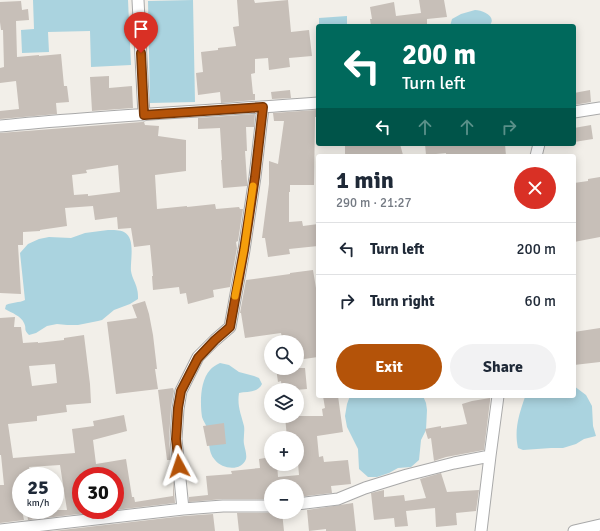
<!DOCTYPE html>
<html lang="en">
<head>
<meta charset="utf-8">
<style>
	:root { --surface:#fff; --page:#f2f2f3; --text:#1f2937; --muted:#747a83; --line:#e0e1e3; --accent:#b45309 }
	body { margin:0; font-family:Signika,sans-serif; background:var(--page); color:var(--text); height:100vh; display:flex; flex-direction:column; font-size:15px; white-space:nowrap }
	* { box-sizing:border-box; margin:0 }
	p { font-size:13px; color:var(--muted) }
	.icon { flex:none; width:22px; height:22px; fill:none; stroke:currentColor; stroke-width:2; stroke-linecap:round; stroke-linejoin:round }
	.map { position:relative; flex:1; overflow:hidden }
	.side { position:absolute; left:316px; top:154px; width:260px; height:244px; display:flex; flex-direction:column; background:var(--surface); border-radius:4px; box-shadow:0 2px 10px #0003 }
	.side>* { flex:none }
	.banner { position:absolute; left:316px; top:24px; width:260px; height:122px; border-radius:4px; box-shadow:0 2px 10px #0003; background:#00695c; color:#fff; overflow:hidden }
	.fabs { position:absolute; left:264px; top:335px; display:grid; gap:8px }
	.fabs a { display:grid; place-items:center; width:40px; height:40px; border-radius:50%; background:var(--surface); box-shadow:0 2px 10px #0003; font-size:20px }
	.speed { position:absolute; left:12px; top:467px; display:flex; gap:8px; font-size:20px; font-weight:700; text-align:center }
	.speed>* { display:grid; place-content:center; width:52px; height:52px; border-radius:50%; background:var(--surface); box-shadow:0 2px 10px #0003; line-height:1 }
	.speed small { font-size:10px; font-weight:400 }
	.speed .limit { border:6px solid #d22; background:#fff; color:#111 }
	.pin { position:absolute; display:grid; place-items:center; width:34px; height:34px; color:#fff; margin:-41px -17px; border-radius:50% 50% 50% 0; rotate:-45deg; box-shadow:0 0 4px #0007 }
	.pin .icon { rotate:45deg }
	.me { position:absolute; width:44px; margin:-22px; rotate:355deg; stroke-linejoin:round; filter:drop-shadow(0 0 3px #0008) }
	.turn { display:flex; align-items:center; gap:14px; height:84px; padding:0 20px; font-size:18px }
	.turn .icon { width:52px; height:52px; stroke-width:2.5 }
	.turn b { display:block; font-size:28px; line-height:34px }
	.lanes { display:flex; align-items:center; height:38px; padding:0 20px; background:#0003; justify-content:center; gap:20px; direction:ltr }
	.lanes .off { opacity:.35 }
	.round { display:grid; place-items:center; flex:none; width:42px; height:42px; border-radius:21px; background:var(--page) }
	.overview { display:flex; align-items:center; justify-content:space-between; height:68px; padding:0 20px }
	h1 { font-size:24px; font-weight:800; line-height:30px }
	.primary-button { display:flex; gap:8px; margin-top:auto; padding:8px 20px }
	.primary-button a { flex:1; height:46px; border-radius:24px; background:var(--accent); color:#fff; font-size:16px; font-weight:800; line-height:46px; text-align:center }
	.primary-button a+a { background:var(--page); color:var(--text) }
	ul { padding:0; list-style:none }
	li { display:flex; align-items:center; gap:12px; height:52px; padding:0 20px; border-top:1px solid var(--line) }
	li div { flex:1 }
	li b { display:block; font-size:15px }
	li em { font-style:normal }
	.map>svg:first-child { display:block }
	.water { fill:#aad3df }
	.building { fill:#c7bfb8; fill-rule:evenodd }
	.lines { fill:none; stroke-linecap:round; stroke-linejoin:round }
	.street-casing { stroke:#a9a9a9; stroke-width:13 }
	.street { stroke:#fff; stroke-width:11 }
	.route-casing { stroke:#753606; stroke-width:10 }
	.route { stroke:#b45309; stroke-width:7 }
	.slow { stroke:#f59e0b; stroke-width:7 }
</style>
</head>
<body>
<div class="map">
<svg width="600" height="531" viewBox="0 0 600 531">
	<rect width="100%" height="100%" fill="#f2efe9"/>
	<path class="water" d="M33,0H128L131,65L91,67L90,31L48,32L49,52L22,53L21,30L34,29Z
		M193,0L195,102L150,103L148,1Z
		M475,10C483,10 498,17 489,26H450L452,19L461,14Z
		M347,16V26H319V18Z
		M108,230C113,230 120,230 124,232C136,238 130,261 131,271C132,278 136,283 137,289C138,292 138,296 138,299L130,304L114,310L102,320L98,321L78,325H67L57,324L47,326L36,333L29,335C23,329 27,329 24,323C21,316 12,313 5,309L6,305C12,302 19,303 25,300L20,253L28,244L39,239L49,237L71,238L85,233Z
		M220,363L229,365L239,372L254,376L259,378L262,384C258,393 247,391 239,393C237,406 241,414 244,426C245,432 243,438 244,444C245,449 247,455 246,459C241,472 222,469 215,460C207,452 210,438 207,428C206,424 203,421 202,417C200,403 200,381 210,370C212,367 216,365 220,363Z
		M574,386L586,395L592,406L593,426L596,436L584,439L576,444L563,448H551L523,450L518,448C514,430 519,414 525,397L526,396H574Z
		M350,396H423L426,403L427,410L426,430L421,440L419,460L411,467L398,468L389,473L377,477H368L359,469L358,449L347,427L345,416L347,404Z"/>
	<path class="building" d="M237,0H254L255,3L288,0L291,32L309,30L312,56L289,58L290,67L269,70L268,58L255,59V73L251,74L253,94H255V100L221,103L220,92L198,95L196,73L203,72L201,52L218,50V48L236,46L233,27L239,26Z
		M419,0H444L447,17L427,19V26H371L370,19H372L370,7L394,2L396,16L421,13Z
		M21,1L22,10L28,9L29,20L16,21L17,57L39,55V56L61,54L64,86H67L69,102L56,103L57,114L0,119V111L19,109L16,81L0,83V68L4,67L3,30H1L0,22V2Z
		M109,76V88L132,86L133,108L92,111L90,77Z
		M290,90L291,98L272,99L271,92Z
		M590,90L591,102L574,105V93Z
		M316,110V117H315L314,185H290V192H289V222L302,221L303,226L318,224V246L289,249L290,254L268,257L265,238H262L269,184V161L278,164L284,121H274L273,113Z
		M255,114L254,127H246L247,151H245L247,181V186L223,188L221,160H222L220,128L198,129V118Z
		M142,122H144L145,125L159,126L158,136L186,140V171L155,175L157,209L187,206V207L215,204L216,209L239,207L240,209H243L238,241L236,242L237,248L230,287L213,290L214,297L188,304L186,293L180,294L179,287L153,290L152,276H153L150,245L134,247L131,228L118,229L117,217L95,220L93,206L65,208L67,226L40,230V231L23,232V245H18L21,294L0,293V133ZM118,165L120,192L88,196V194L74,195L72,175L87,173L86,170Z
		M591,125L593,139L574,142V128Z
		M345,144H400L403,155L393,156H345Z
		M425,144H505L506,156H446V153L426,155Z
		M600,177V237L574,242V183L588,181V179Z
		M313,270L318,300V357L297,360V342H283L281,333L245,338L241,313H240L246,280L290,274V273Z
		M145,301L149,314L153,335L157,369H155L158,389L116,394L107,322L137,318L132,305Z
		M15,317L14,327H21L23,343L38,342V343L64,340V338L84,335L90,384L91,403L66,405L67,412L37,416V421L8,424L13,458L75,453L72,429L94,426L93,421L124,415L127,431L93,440L96,464L126,459L132,497H134L135,502L173,496V477L175,503L115,510V476H81V510H113L28,520L27,513L50,510H67L60,465L29,467L31,476H21V486H19L21,499V510H22L24,520L0,523V485H4L1,455H0V318ZM55,364L57,383L32,386L29,366Z
		M600,328V362L574,365V332Z
		M276,368H305L307,389L295,390H282L281,381L278,382Z
		M173,388L174,391L171,408L169,439L171,460H167L158,390Z
		M323,396H338L343,432L317,436L319,457L323,456L324,462L348,460L351,484L331,486L332,493L297,497V486H271V499H223L189,502V497L208,495L206,476L232,474L231,471L260,468L259,459L271,457V464H277L278,477L299,475L297,451V438H287L285,416H323L322,409L325,408Z
		M490,398V401L484,450L446,457L434,461L431,438L428,439L425,429L441,426V428L467,424L462,404L472,401Z
		M224,423L226,444L207,446L203,426Z
		M441,473L447,492L479,490L476,511L456,513L457,525L436,527L435,508L406,511L408,526L395,527L394,518L374,520L371,493L384,490V497L404,495L405,501L426,498L420,479Z
		M353,503L356,531H326V529L309,531L307,510Z
		M275,512H282L284,531H239L237,513H271Z
		M213,514L215,531H53L184,516Z"/>
	<g class="lines">
		<defs>
			<path id="street" d="M138,0L144,115
				M574,112L600,108
				M0,126C106,115 212,111 318,103
				M536,156L539,144
				M297,504L338,499L365,488L407,475L454,463L490,456
				M183,509L176,439L178,409L181,391L198,357L215,340L230,327L244,250L255,177L263,107
				M0,530L183,509L223,506H271
				M481,531L490,456L498,396
				M574,531L600,525"/>
		</defs>
		<use href="#street" class="street-casing"/>
		<use href="#street" class="street"/>
	</g>
	<g class="lines">
		<defs>
			<path id="route" d="M141,53L144,115L263,107L255,177L244,250L230,327L215,340L198,358L181,391L178,408L176,439L179,466"/>
		</defs>
		<use href="#route" class="route-casing"/>
		<use href="#route" class="route"/>
		<path class="slow" d="M235,296L244,250L253,186"/>
	</g>
</svg>
<div class="fabs">
<a><svg class="icon" aria-label="search" viewBox="0 0 24 24"><circle cx="10" cy="10" r="6"/><path d="M15 15l6 6"/></svg></a>
<a><svg class="icon" aria-label="layers" viewBox="0 0 24 24"><path d="M12 4l9 5-9 5-9-5zM3 14l9 5 9-5"/></svg></a>
<a>+</a>
<a>−</a>
</div>
<div class="speed"><div>25<small>km/h</small></div><div class="limit">30</div></div>
<div class="pin" style="left:141px;top:53px;background:#d93025"><svg class="icon" aria-label="arrive" viewBox="0 0 24 24"><path d="M6 21V4h12l-3 4 3 4H6"/></svg></div>
<svg class="me" style="left:179px;top:466px" viewBox="-20 -20 40 40"><path d="M0-17L14 15 0 8-14 15z" fill="#b45309" stroke="#fff" stroke-width="4"/></svg>
<div class="banner">
<div class="turn"><svg class="icon" aria-label="left" viewBox="0 0 24 24"><path d="M17 20v-9H6M10 6l-5 5 5 5"/></svg><div><b>200 m</b>Turn left</div></div>
<div class="lanes"><svg class="icon" aria-label="left" viewBox="0 0 24 24"><path d="M17 20v-9H6M10 6l-5 5 5 5"/></svg><svg class="icon off" aria-label="ahead" viewBox="0 0 24 24"><path d="M12 20V5M6 11l6-6 6 6"/></svg><svg class="icon off" aria-label="ahead" viewBox="0 0 24 24"><path d="M12 20V5M6 11l6-6 6 6"/></svg><svg class="icon off" aria-label="right" viewBox="0 0 24 24"><path d="M7 20v-9h11M14 6l5 5-5 5"/></svg></div>
</div>
<section class="side">
<div class="overview"><div><h1>1 min</h1><p>290 m · 21:27</p></div><a class="round" style="background:#d93025;color:#fff"><svg class="icon" aria-label="close" viewBox="0 0 24 24"><path d="M6 6l12 12M18 6L6 18"/></svg></a></div>
<ul>
<li><svg class="icon" aria-label="left" viewBox="0 0 24 24"><path d="M17 20v-9H6M10 6l-5 5 5 5"/></svg><div><b>Turn left</b></div><em>200 m</em></li>
<li><svg class="icon" aria-label="right" viewBox="0 0 24 24"><path d="M7 20v-9h11M14 6l5 5-5 5"/></svg><div><b>Turn right</b></div><em>60 m</em></li>
</ul>
<div class="primary-button"><a>Exit</a><a>Share</a></div>
</section>
</div>
</body>
</html>
